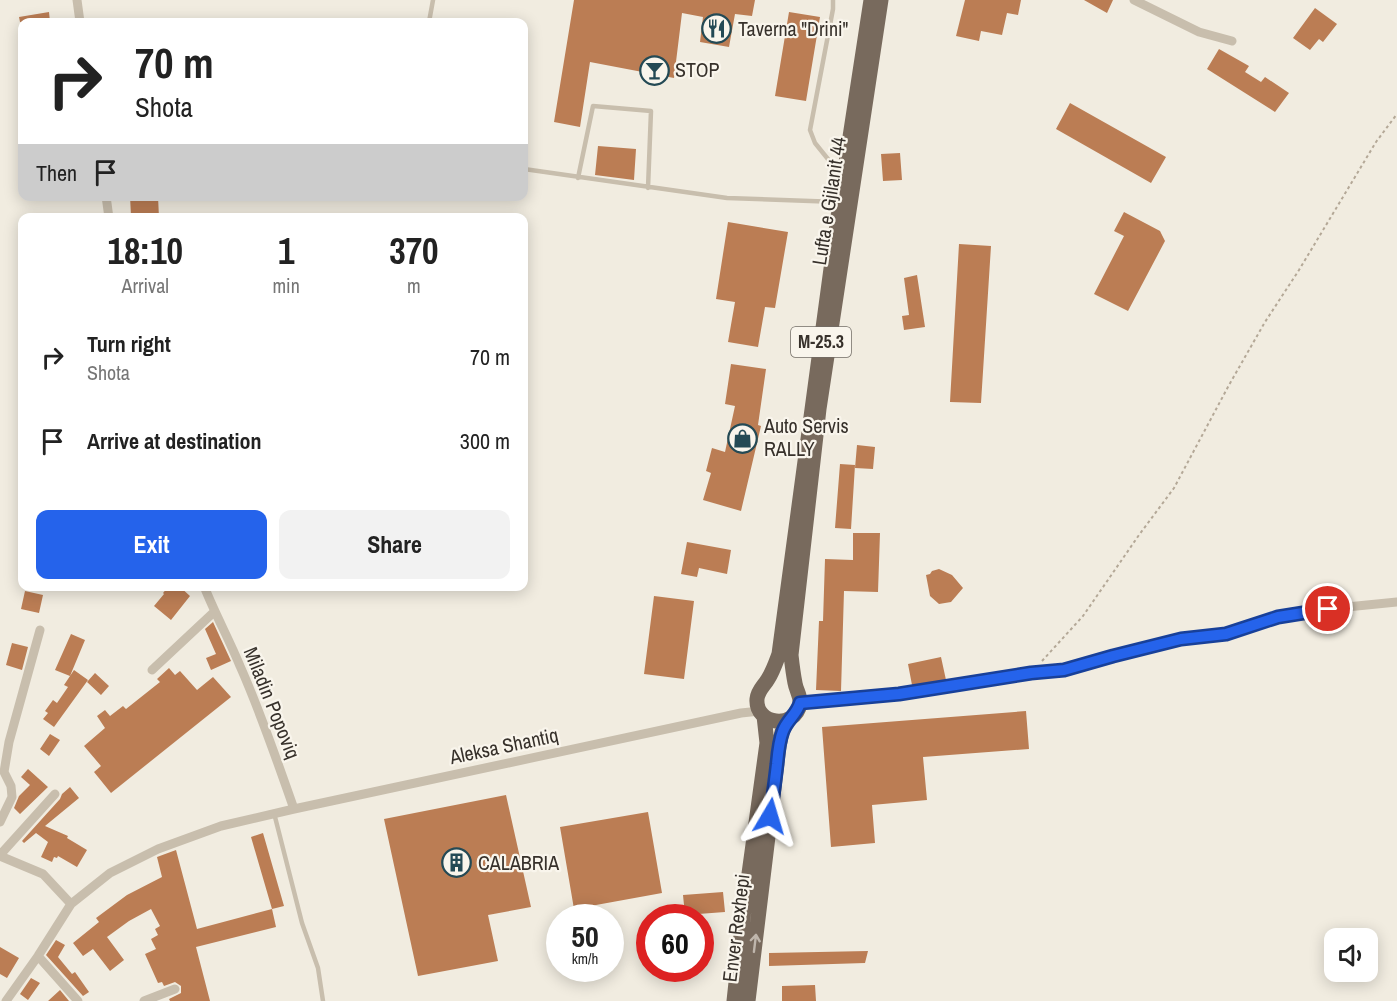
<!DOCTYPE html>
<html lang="en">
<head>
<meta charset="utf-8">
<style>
	:root { --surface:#fff; --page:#f2f2f2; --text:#222; --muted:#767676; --accent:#2563eb }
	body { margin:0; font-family:"Archivo Narrow",sans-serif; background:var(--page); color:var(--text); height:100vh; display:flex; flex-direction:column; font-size:22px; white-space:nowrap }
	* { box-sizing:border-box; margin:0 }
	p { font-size:20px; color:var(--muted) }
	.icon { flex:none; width:33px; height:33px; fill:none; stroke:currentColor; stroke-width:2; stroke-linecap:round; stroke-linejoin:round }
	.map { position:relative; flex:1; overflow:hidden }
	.details { position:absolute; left:18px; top:213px; width:510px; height:378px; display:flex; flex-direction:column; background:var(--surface); border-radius:12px; box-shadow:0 3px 15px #0003 }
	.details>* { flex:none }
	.guide { position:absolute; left:18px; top:18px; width:510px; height:183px; border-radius:12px; box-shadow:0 3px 15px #0003; background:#fff; color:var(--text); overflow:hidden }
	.controls { position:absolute; left:1324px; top:928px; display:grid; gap:12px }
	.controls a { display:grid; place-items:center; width:54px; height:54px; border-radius:12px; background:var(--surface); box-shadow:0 3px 15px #0003; font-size:30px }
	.speed { position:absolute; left:546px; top:904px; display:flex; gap:12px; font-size:30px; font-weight:700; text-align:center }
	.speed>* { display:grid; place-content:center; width:78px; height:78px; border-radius:50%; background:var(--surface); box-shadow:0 3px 15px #0003; line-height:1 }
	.speed small { font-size:15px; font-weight:400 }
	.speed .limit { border:9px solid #d22; background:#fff; color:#111 }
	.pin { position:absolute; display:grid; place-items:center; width:51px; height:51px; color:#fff; margin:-26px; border:3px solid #fff; border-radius:50%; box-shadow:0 2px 6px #0007 }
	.me { position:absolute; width:66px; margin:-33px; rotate:7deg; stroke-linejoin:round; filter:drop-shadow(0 0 4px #0008) }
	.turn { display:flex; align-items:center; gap:21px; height:126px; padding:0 18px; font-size:27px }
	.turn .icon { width:78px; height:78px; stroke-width:2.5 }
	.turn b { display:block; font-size:42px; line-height:51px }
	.then { display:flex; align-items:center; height:57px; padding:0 18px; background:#0003; gap:12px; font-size:22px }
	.eta { display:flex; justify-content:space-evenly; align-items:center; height:102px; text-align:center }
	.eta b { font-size:36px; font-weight:800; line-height:42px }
	.action { display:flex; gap:12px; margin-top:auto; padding:12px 18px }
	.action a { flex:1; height:69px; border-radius:12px; background:var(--accent); color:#fff; font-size:24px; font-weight:800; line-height:69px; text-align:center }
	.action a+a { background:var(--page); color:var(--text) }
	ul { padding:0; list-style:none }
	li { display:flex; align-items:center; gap:18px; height:84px; padding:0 18px }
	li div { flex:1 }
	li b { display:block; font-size:22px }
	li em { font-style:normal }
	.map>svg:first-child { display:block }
	.building { fill:#bb7d54 }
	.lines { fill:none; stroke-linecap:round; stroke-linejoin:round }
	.path { stroke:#b4a897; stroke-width:2; stroke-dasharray:3 3; stroke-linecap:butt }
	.service { stroke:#c8bead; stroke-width:4.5 }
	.minor { stroke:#c8bead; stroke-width:9 }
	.primary { stroke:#786a5d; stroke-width:15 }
	.oneway { stroke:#bfb6ac }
	.route-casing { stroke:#184099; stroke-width:15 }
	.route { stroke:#2563eb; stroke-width:10 }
	.labels { text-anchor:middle; stroke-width:4.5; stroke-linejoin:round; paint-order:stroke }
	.shield { fill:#f9f5ec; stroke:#716c65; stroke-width:1.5 }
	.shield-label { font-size:18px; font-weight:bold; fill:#37312b }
	.poi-label { font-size:20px; fill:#37312b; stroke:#f9f5ec; text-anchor:start }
	.street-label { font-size:20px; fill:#37312b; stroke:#f9f5ec }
</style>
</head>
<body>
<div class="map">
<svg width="1397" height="1001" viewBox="0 0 1397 1001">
	<rect width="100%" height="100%" fill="#f1ece0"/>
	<path class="building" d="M574,0H755L752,16L735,14L729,47L700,42L703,17L682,13L674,78L590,62L580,127L554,122Z
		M965,0H1021L1018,15L1007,13L1002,35L981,31L979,41L956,36Z
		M1084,0H1113L1107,13Z
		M1315,8L1337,24L1323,42L1319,39L1310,50L1293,38Z
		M49,12L50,22H20L19,17Z
		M789,12L820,17L806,101L775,96Z
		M1219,49L1249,66L1245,72L1261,82L1265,77L1289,93L1275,112L1207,69Z
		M1070,103L1166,157L1151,183L1056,129Z
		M598,146L636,149L634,180L595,175Z
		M900,153L902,180L883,181L881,154Z
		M130,196H158L159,218L131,216Z
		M1124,212L1160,231L1165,241L1128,311L1094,294L1124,236L1114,231Z
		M728,222L788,232L775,308L765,307L758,347L728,342L735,302L716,299Z
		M959,244L991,246L981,403L950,402Z
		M917,275L925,327L904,330L902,316L909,315L904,278Z
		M731,364L766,369L758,425L761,426L741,511L703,500L711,473L706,471L712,448L725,452L735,406L725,404Z
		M857,445L875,447L873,469L855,468Z
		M840,464L855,465L851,529L835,528Z
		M853,533H880L878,592L844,591L841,691L816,690L819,621H823L825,559L853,560Z
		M687,542L731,550L727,574L699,568L697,577L681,574Z
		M939,569L952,575L963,588L951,602L939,604L930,596L926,575L930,574L932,571Z
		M169,586H179L190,596L171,620L154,606L164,594L163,593Z
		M25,591L43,595L39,613L21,609Z
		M654,596L694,601L684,679L644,674Z
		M213,622L231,661L211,670L206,658L216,654L205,629Z
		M71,634L85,640L70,676L55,670Z
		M12,643L28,647L22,670L6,665Z
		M941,657L946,680L912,685L908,664Z
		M169,668L175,675L180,671L197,690L213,677L231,697L111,793L94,772L101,766L84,746L105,728L97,716L105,710L110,716L123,706L126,709L160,682L157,679Z
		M74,670L88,680L54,727L43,719L48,713L45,711L53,700L57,703L68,687L64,685Z
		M95,673L109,686L101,695L87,682Z
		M1026,711L1029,749L923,757L927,800L872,805L875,843L831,847L822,727Z
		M50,734L60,740L49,756L40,749Z
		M28,769L48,787L20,814L14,808L19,796L30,785L21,777Z
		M70,787L79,798L45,826L68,836L67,838L87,850L77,867L58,856L57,858L54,857L52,862L41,857L48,842L36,833L24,843L22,841L60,799L62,794Z
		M506,795L531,907L488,915L498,961L418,976L384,819Z
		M648,812L662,893L574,909L560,827Z
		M263,833L284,906L272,909L251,837Z
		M176,850L197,929L272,909L276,927L196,947L210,1001H170L169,999L181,993V986L175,982L164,986L162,982L158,983L145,954L156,949L151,939L158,935L155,929L160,926L151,909L129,921L107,937L124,960L110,971L93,949L83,956L73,943L99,922L96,918L127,895L162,877L157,857Z
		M723,892L725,912L685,915L683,895Z
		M56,940L65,945L58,957L72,974L75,972L89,992L83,996L46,955Z
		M0,947L19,958L7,978L0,974Z
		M868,951L865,963L769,966V953Z
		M31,978L40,983L28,1000L20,994Z
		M815,985L816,1001H782V986Z
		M60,990L69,1001H48Z"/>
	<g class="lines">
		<path class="path" d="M1042,661L1083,616L1139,535L1174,488L1229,385L1265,322L1299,270L1376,142L1397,114"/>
		<path class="service" d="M833,0V9L810,130L815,143L840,174
			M429,22L433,0
			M524,169L727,198L838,202
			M578,178L593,106L651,111L648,188
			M274,813L302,923L318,968L323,1001"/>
		<path class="minor" d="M77,0L80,22
			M1134,0L1199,32L1232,41
			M106,196L109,218
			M204,586C215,614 229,639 240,666C261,713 277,761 294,809
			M152,670L214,612
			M800,703L899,694L1031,673L1064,670L1113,655L1181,639L1226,634L1278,617L1327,609L1397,602
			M0,822L12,797L11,786L4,772L9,742L40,630
			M0,855L55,794
			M0,856L43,874L71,904
			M38,956L78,1001
			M6,1001L38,956L71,904L110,873L158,849L221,826L294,809L741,713L760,711
			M144,1001L175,989"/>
		<path class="primary" d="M871,0L840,202L779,654C776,662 773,671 768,679C764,686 758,690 757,699C755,725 795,730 800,704C801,696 796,690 795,683C793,673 792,664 791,655L819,409L881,0
			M734,1001L743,917L767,743L764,716
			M748,1001L779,746L782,732L788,720"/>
	</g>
	<defs><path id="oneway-shaft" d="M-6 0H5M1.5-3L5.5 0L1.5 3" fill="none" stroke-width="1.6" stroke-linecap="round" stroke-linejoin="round" transform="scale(1.5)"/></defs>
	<use class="oneway" href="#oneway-shaft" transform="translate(755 943) rotate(-83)"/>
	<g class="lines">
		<defs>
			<path id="route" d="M770,816C773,798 775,781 777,764C778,753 779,741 783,731C787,720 797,714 800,703L899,694L1031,673L1064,670L1113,656L1181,639L1226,634L1278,617L1328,609"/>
		</defs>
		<use href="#route" class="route-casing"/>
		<use href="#route" class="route"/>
	</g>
	<defs>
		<symbol id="restaurant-ring" viewBox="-11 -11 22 22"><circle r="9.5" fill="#f9f5ec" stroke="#244a55" stroke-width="1.5"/><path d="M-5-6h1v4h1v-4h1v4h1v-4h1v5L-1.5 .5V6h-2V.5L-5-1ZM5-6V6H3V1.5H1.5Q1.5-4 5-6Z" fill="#244a55"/></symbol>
		<symbol id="bar-ring" viewBox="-11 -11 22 22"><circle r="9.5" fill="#f9f5ec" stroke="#244a55" stroke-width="1.5"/><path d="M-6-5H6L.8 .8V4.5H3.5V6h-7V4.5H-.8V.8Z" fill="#244a55"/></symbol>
		<symbol id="shop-ring" viewBox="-11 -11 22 22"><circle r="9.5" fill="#f9f5ec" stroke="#244a55" stroke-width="1.5"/><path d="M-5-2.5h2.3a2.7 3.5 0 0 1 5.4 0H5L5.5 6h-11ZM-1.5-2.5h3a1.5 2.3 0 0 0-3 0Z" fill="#244a55"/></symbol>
		<symbol id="building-ring" viewBox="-11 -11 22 22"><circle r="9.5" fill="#f9f5ec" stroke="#244a55" stroke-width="1.5"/><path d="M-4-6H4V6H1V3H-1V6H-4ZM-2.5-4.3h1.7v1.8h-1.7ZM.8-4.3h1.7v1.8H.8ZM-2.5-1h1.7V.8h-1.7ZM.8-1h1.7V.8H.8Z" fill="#244a55"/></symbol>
	</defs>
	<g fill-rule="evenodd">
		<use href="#restaurant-ring" x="700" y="12" width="33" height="33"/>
		<use href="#bar-ring" x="638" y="54" width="33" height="33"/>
		<use href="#shop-ring" x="726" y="422" width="33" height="33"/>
		<use href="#building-ring" x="440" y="846" width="33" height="33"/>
	</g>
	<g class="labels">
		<rect class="shield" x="791" y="327" width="60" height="30" rx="4.5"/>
		<g class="shield-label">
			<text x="821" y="348">M-25.3</text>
		</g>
		<g class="poi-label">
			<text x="738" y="36">Taverna "Drini"</text>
			<text x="675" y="77">STOP</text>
			<text x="764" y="433">Auto Servis<tspan x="764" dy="23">RALLY</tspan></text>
			<text x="478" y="870">CALABRIA</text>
		</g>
		<g class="street-label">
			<text transform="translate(829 201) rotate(-81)" y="7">Lufta e Gjilanit 44</text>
			<text transform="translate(272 703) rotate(68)" y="7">Miladin Popoviq</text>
			<text transform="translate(504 746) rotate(-12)" y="7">Aleksa Shantiq</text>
			<text transform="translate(736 928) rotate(-83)" y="7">Enver Rexhepi</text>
		</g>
	</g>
</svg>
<div class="controls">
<a><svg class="icon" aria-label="sound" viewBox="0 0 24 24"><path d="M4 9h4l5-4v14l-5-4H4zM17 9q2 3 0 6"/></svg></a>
</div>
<div class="speed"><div>50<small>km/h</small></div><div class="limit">60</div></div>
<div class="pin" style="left:1328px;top:609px;background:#d93025"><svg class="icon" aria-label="arrive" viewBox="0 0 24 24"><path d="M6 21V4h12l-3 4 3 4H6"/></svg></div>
<svg class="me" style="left:770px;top:816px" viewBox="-20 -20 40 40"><path d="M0-17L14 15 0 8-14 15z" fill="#2563eb" stroke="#fff" stroke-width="4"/></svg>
<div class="guide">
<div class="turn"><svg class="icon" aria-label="right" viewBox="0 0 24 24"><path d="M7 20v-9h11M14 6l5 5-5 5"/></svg><div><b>70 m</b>Shota</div></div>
<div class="then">Then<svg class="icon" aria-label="arrive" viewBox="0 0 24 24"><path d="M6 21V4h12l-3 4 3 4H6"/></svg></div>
</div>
<section class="details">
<div class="eta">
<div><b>18:10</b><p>Arrival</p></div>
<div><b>1</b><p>min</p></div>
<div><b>370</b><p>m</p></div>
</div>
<ul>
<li><svg class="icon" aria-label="right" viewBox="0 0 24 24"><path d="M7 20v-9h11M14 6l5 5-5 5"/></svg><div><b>Turn right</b><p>Shota</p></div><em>70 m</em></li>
<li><svg class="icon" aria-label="arrive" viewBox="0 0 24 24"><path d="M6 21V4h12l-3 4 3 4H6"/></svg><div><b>Arrive at destination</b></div><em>300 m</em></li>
</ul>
<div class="action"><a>Exit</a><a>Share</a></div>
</section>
</div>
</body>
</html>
